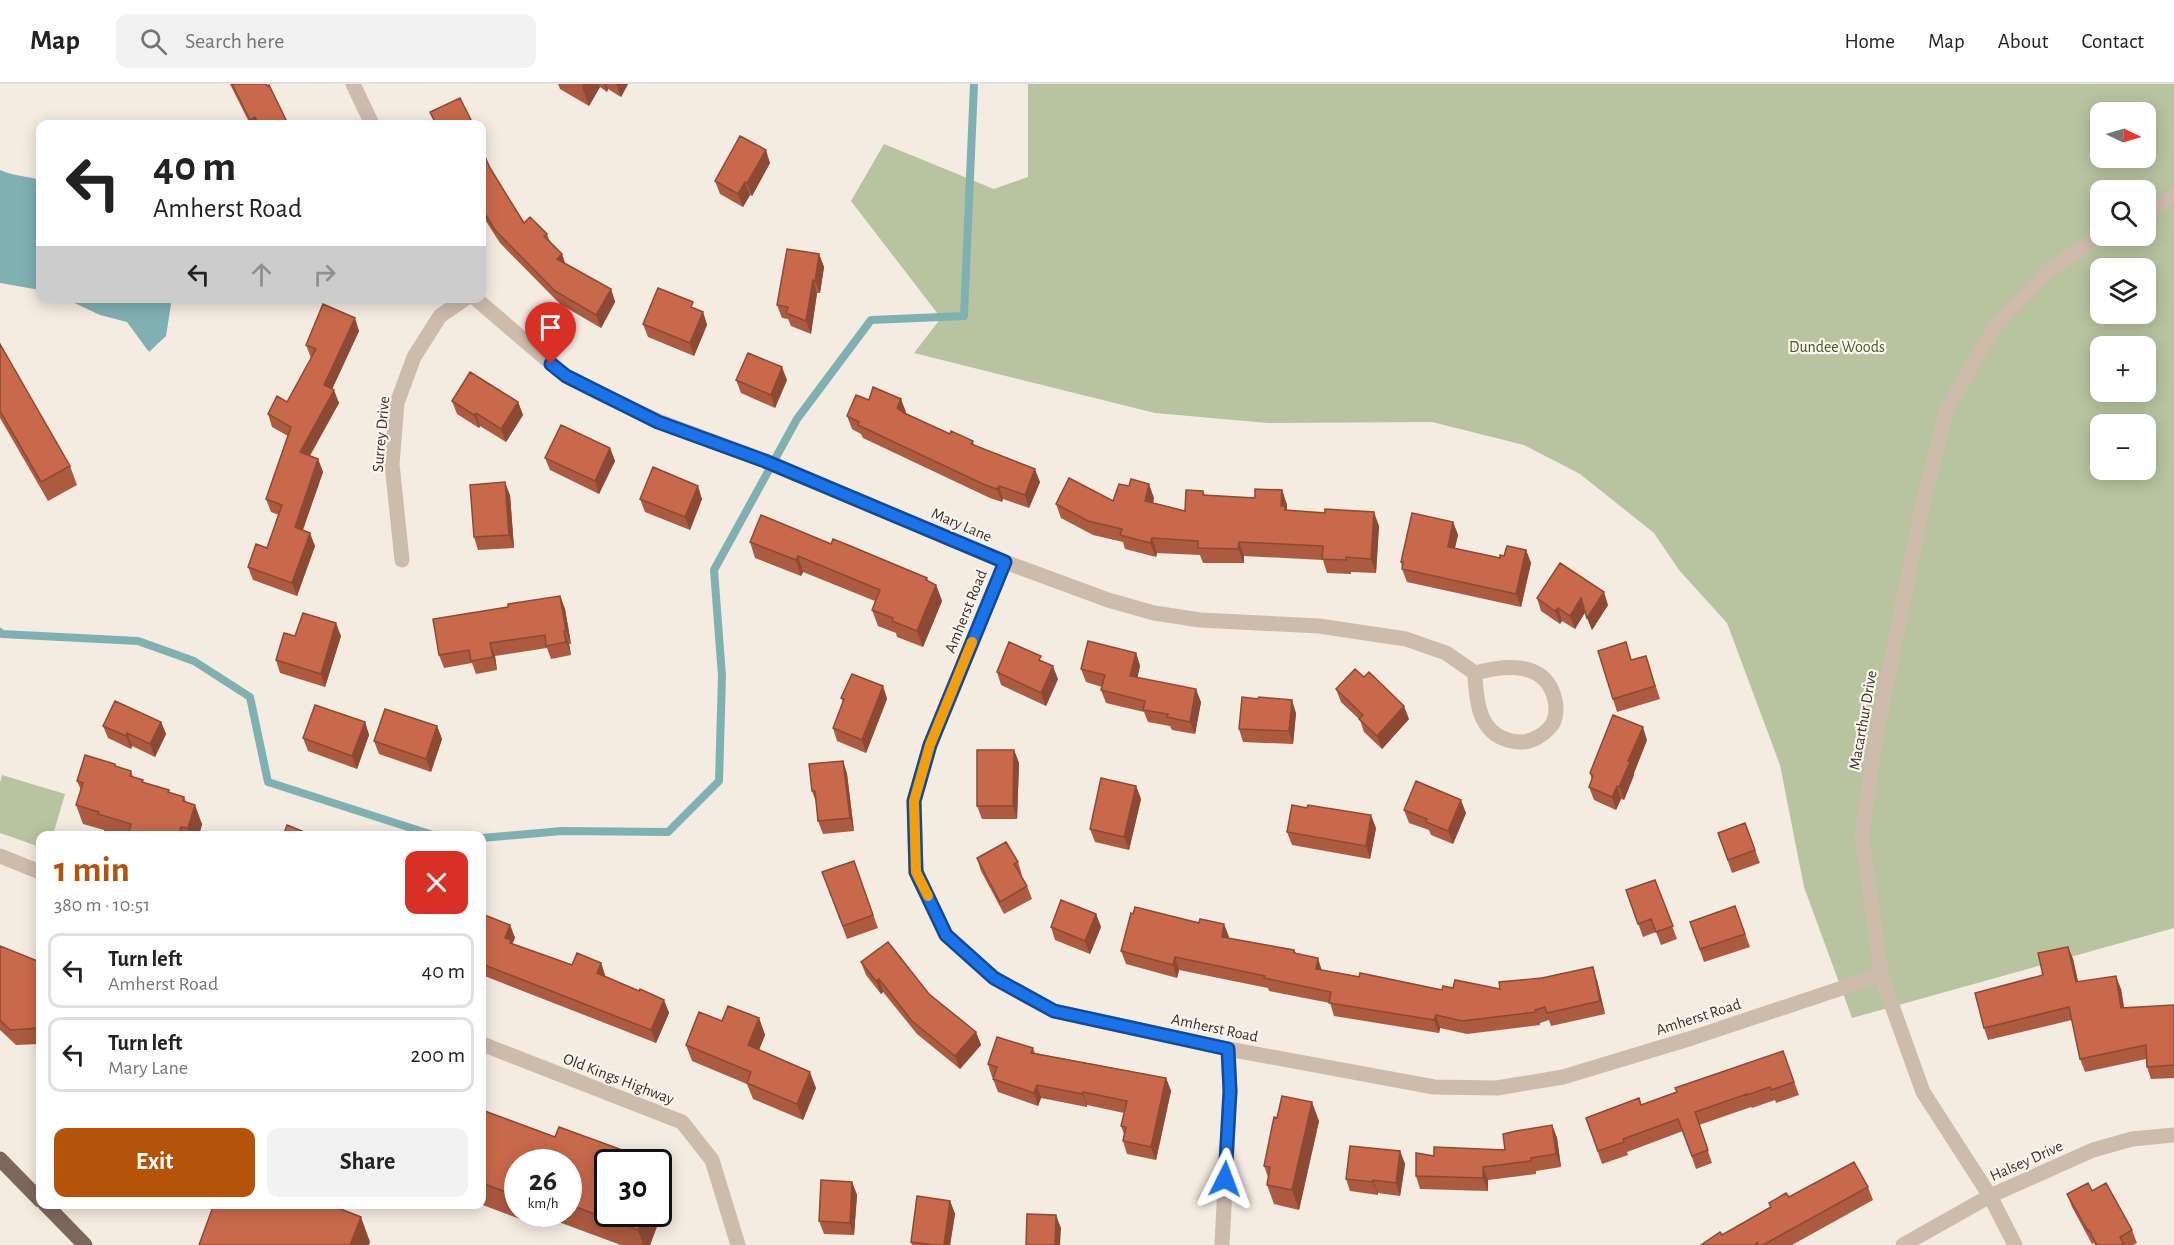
<!DOCTYPE html>
<html lang="en">
<head>
<meta charset="utf-8">
<style>
	:root { --surface:#fff; --page:#f2f2f2; --text:#222; --muted:#767676; --line:#e0e0e0; --accent:#b45309 }
	body { margin:0; font-family:"Alegreya Sans",sans-serif; background:var(--page); color:var(--text); height:100vh; display:flex; flex-direction:column; font-size:22px; white-space:nowrap }
	* { box-sizing:border-box; margin:0 }
	p { font-size:20px; color:var(--muted) }
	.icon { flex:none; width:33px; height:33px; fill:none; stroke:currentColor; stroke-width:2; stroke-linecap:round; stroke-linejoin:round }
	.map { position:relative; flex:1; overflow:hidden }
	.drawer { position:absolute; left:36px; top:747px; width:450px; height:378px; display:flex; flex-direction:column; background:var(--surface); border-radius:12px; box-shadow:0 3px 15px #0003 }
	.drawer>* { flex:none }
	.guide { position:absolute; left:36px; top:36px; width:450px; height:183px; border-radius:12px; box-shadow:0 3px 15px #0003; background:#fff; color:var(--text); overflow:hidden }
	.needle { width:39px; rotate:95deg }
	.controls { position:absolute; left:2090px; top:18px; display:grid; gap:12px }
	.controls a { display:grid; place-items:center; width:66px; height:66px; border-radius:12px; background:var(--surface); box-shadow:0 3px 15px #0003; font-size:30px }
	.speed { position:absolute; left:504px; top:1065px; display:flex; gap:12px; font-size:30px; font-weight:700; text-align:center }
	.speed>* { display:grid; place-content:center; width:78px; height:78px; border-radius:50%; background:var(--surface); box-shadow:0 3px 15px #0003; line-height:1 }
	.speed small { font-size:15px; font-weight:400 }
	.speed .limit { border:3px solid #111; border-radius:9px; background:#fff; color:#111 }
	.pin { position:absolute; display:grid; place-items:center; width:51px; height:51px; color:#fff; margin:-62px -26px; border-radius:50% 50% 50% 0; rotate:-45deg; box-shadow:0 0 6px #0007 }
	.pin .icon { rotate:45deg }
	.me { position:absolute; width:66px; margin:-33px; rotate:3deg; stroke-linejoin:round; filter:drop-shadow(0 0 4px #0008) }
	.turn { display:flex; align-items:center; gap:21px; height:126px; padding:0 18px; font-size:27px }
	.turn .icon { width:78px; height:78px; stroke-width:2.5 }
	.turn b { display:block; font-size:42px; line-height:51px }
	.lanes { display:flex; align-items:center; height:57px; padding:0 18px; background:#0003; justify-content:center; gap:30px; direction:ltr }
	.lanes .off { opacity:.35 }
	.round { display:grid; place-items:center; flex:none; width:63px; height:63px; border-radius:12px; background:var(--page) }
	.headline { display:flex; align-items:center; justify-content:space-between; height:102px; padding:0 18px }
	h1 { font-size:36px; font-weight:600; line-height:45px; color:var(--accent) }
	.primary-button { display:flex; gap:12px; margin-top:auto; padding:12px 18px }
	.primary-button a { flex:1; height:69px; border-radius:12px; background:var(--accent); color:#fff; font-size:24px; font-weight:600; line-height:69px; text-align:center }
	.primary-button a+a { background:var(--page); color:var(--text) }
	ul { padding:0; list-style:none }
	li { display:flex; align-items:center; gap:18px; height:75px; margin:0 12px 9px; padding:0 6px; border:3px solid var(--line); border-radius:12px }
	li div { flex:1 }
	li b { display:block; font-size:22px }
	li em { font-style:normal }
	header { display:flex; align-items:center; gap:36px; box-sizing:border-box; height:84px; padding:0 30px; background:var(--surface); border-bottom:2px solid var(--line) }
	header strong { font-size:28px }
	nav { display:flex; gap:33px; margin-inline-start:auto; font-size:21px }
	.search { width:420px; height:54px; background:var(--page); display:flex; align-items:center; gap:15px; box-sizing:border-box; padding:0 21px; border-radius:12px; color:var(--muted); font-size:22px }
	.map>svg:first-child { display:block }
	.green { fill:#b8c4a0; fill-rule:evenodd }
	.water { fill:#7fb0b2 }
	.lines { fill:none; stroke-linecap:round; stroke-linejoin:round }
	.stream { stroke:#7fb0b2; stroke-width:8 }
	.minor { stroke:#cdbbac; stroke-width:15 }
	.primary { stroke:#7d675c; stroke-width:15 }
	.wall { fill:#ac5a40; fill-rule:evenodd }
	.shaded-wall { fill:#8c4a34 }
	.building { fill:#c8694b; stroke:#8c4a34; stroke-width:1.5 }
	.route-casing { stroke:#114b97; stroke-width:15 }
	.route { stroke:#1a73e8; stroke-width:10 }
	.slow { stroke:#f59e0b; stroke-width:10 }
	.labels { text-anchor:middle; stroke-width:4.5; stroke-linejoin:round; paint-order:stroke }
	.park-label { font-size:16px; fill:#4a5a2e; stroke:#fbf5ee }
	.street-label { font-size:16px; fill:#3b302b; stroke:#fbf5ee }
</style>
</head>
<body>
<header>
<strong>Map</strong>
<div class="search"><svg class="icon" aria-label="search" viewBox="0 0 24 24"><circle cx="10" cy="10" r="6"/><path d="M15 15l6 6"/></svg>Search here</div>
<nav><a>Home</a><a>Map</a><a>About</a><a>Contact</a></nav>
</header>
<div class="map">
<svg width="2174" height="1161" viewBox="0 0 2174 1161">
	<rect width="100%" height="100%" fill="#f4ebe1"/>
	<path class="green" d="M1028,0H2174V844L1852,934L1804,803L1780,681L1727,539L1679,486L1654,449L1580,390L1524,361L1432,338L1268,339L1155,329L914,269L941,234L851,117L884,60L994,105L1028,93ZM2100,28H2145V74H2100ZM2100,106H2145V152H2100ZM2100,184H2145V230H2100ZM2100,262H2145V308H2100ZM2100,340H2145V386H2100Z
		M2,691L65,710L53,751L40,752V763L0,749V699Z"/>
	<path class="water" d="M0,86C13,92 27,92 40,96V206L0,199Z
		M66,215H169L171,220L166,252L149,268L127,238L100,231Z"/>
	<g class="lines">
		<path class="stream" d="M0,548L2,550L138,557L194,577L250,613L268,698L436,752
			M482,754L562,747L668,748L719,697L722,592L714,486L797,335L871,236L964,232L974,0"/>
		<path class="minor" d="M353,0L372,40
			M2145,127L2174,113
			M475,214L566,292L603,311L658,337L765,377L1005,478L1108,516L1154,529L1200,536L1319,542L1406,555L1446,569L1475,589C1505,581 1546,576 1555,616C1557,624 1556,636 1551,642C1544,651 1530,659 1519,658C1480,655 1476,621 1475,589
			M402,476L392,380L397,319L414,273L440,232L466,214
			M1005,478L930,661L914,717L916,788L946,851L994,894L1054,927L1228,965L1434,1003L1497,1004L1563,993L1692,954L1881,891
			M0,772L40,788
			M482,960L682,1038L712,1076L738,1161
			M1222,1161L1230,1007L1228,965
			M1903,1161L1990,1112L2093,1066L2132,1055L2174,1051
			M2015,1161L1990,1112L1923,1008L1881,891L1862,751L1876,652L1923,418L1947,325L1995,242L2049,186L2101,152"/>
		<path class="primary" d="M0,1075L40,1116
			M45,1120L85,1161"/>
	</g>
	<path class="wall" d="M230,0H266L288,40H250Z
		M558,0H628L621,13L608,5L607,8L600,3L589,22L560,5Z
		M482,66L490,84L524,139L547,150L550,158L562,170L565,179L611,205L615,218L601,244L560,220L500,159L482,131Z
		M770,79L752,112L750,111L743,123L720,110L715,97Z
		M819,170L824,183L820,209H817L811,250L791,242L788,235L782,234L777,221Z
		M695,225L703,228L707,241L694,272L648,253L643,240Z
		M359,247L332,305L339,319L310,372L318,375L323,388L303,446L315,462L297,512L253,496L248,483L267,464L279,431L271,428L266,415L288,352L272,343L268,330L287,318L311,274L306,261Z
		M0,260L70,382L77,401L48,417L0,334Z
		M736,296H787L775,324L741,309Z
		M901,315L905,329L950,350L973,357L974,361L1040,398L1029,424L1003,415L1002,418L990,414L863,354L861,350L852,345L847,332L869,316Z
		M452,317L518,318L523,331L506,358L480,342L479,344L457,330Z
		M610,364L615,377L599,410L550,386L545,374Z
		M1282,406L1287,421V426L1379,442L1376,489L1351,488V490L1327,489L1323,476L1244,472V479H1203L1200,471L1157,469L1156,473L1125,465L1123,458L1093,451L1061,434L1056,420L1113,417L1154,414L1153,419L1185,427L1203,407L1205,411L1255,414Z
		M510,411L514,464L478,466L474,453Z
		M640,415H702L690,446L645,428Z
		M1453,438L1458,451L1455,464L1500,474L1526,466L1531,479L1521,523L1407,498L1402,485V483L1401,478Z
		M750,458L831,460L927,494L928,497L936,501L942,517L923,563L897,553L896,549L878,542L872,526L875,517L803,488L801,492L755,474Z
		M560,512L565,525L571,560H569L571,571L551,575L547,564L495,572L497,586L476,590L472,579L444,584L439,571L508,523Z
		M1537,514L1608,521L1592,546L1585,528L1575,545L1562,537L1560,540L1541,527Z
		M295,552H341L325,603L280,589L276,576Z
		M1136,569L1140,582L1137,593L1201,618L1195,650L1172,646L1170,642L1148,638L1144,628L1106,619L1101,606L1102,603L1086,598L1081,585Z
		M1646,572L1660,615L1617,628L1613,615L1632,576Z
		M997,588L1058,595L1046,622L1001,601Z
		M883,602L887,615L866,669L837,657L833,644L843,618L841,614Z
		M1336,605L1409,635L1382,665L1364,648L1360,636L1341,618Z
		M1296,629L1293,660L1243,658L1239,645Z
		M161,638L166,650L155,673L132,662L131,665L108,654L103,642Z
		M365,638L369,651L357,685L308,667L303,654Z
		M437,642L442,655L431,688L379,670L374,657Z
		M1647,656L1634,689V691L1624,716L1621,715L1616,726L1594,716L1589,703L1592,696L1590,689Z
		M1014,666L1019,679L1017,735H982L977,722Z
		M843,677L847,690L854,747L823,750L818,737L816,718L812,707Z
		M116,683L131,687L133,693L144,699L169,706L170,709L184,713L186,718L202,740L199,752H112L105,749L104,746L83,740L76,721L81,706L77,697Z
		M1136,702L1141,715L1129,766L1095,758L1090,745Z
		M1404,726L1466,729L1453,760L1431,751L1429,746L1409,739Z
		M1745,739L1760,779L1732,789L1718,749Z
		M1376,744L1370,775L1292,761L1287,748Z
		M977,774L1018,778L1022,791L1021,792L1027,802L1032,815L1004,830L981,787Z
		M854,777L878,844L847,855L822,788Z
		M1655,796L1677,855L1661,861L1656,848L1643,853L1626,806Z
		M1735,822L1750,863L1704,878L1690,838Z
		M482,830L510,841L515,854L512,860L572,881L601,879L605,891V893L639,907L664,916L669,929L656,959L482,891Z
		M1096,830L1101,843L1090,870L1055,856L1051,843Z
		M1199,839L1224,840L1229,854L1294,866L1296,869L1322,886L1442,906L1453,904L1500,905L1597,896L1605,930L1551,942L1549,936L1540,939V941L1467,950L1440,944L1439,949L1334,932L1330,919L1269,907L1268,904L1179,886L1177,894L1126,880L1121,867Z
		M0,862L40,878V960L16,961L0,946Z
		M2068,863L2073,875L2078,898L2121,905L2124,924L2174,921V994L2151,995L2147,983L2146,975L2085,988L2080,975L2072,936L1988,956L1984,944L2043,891Z
		M861,878L929,910L976,948L981,961L960,985L917,950L883,908L881,910L866,891Z
		M759,934L765,951L759,966L816,1004L803,1036L753,1015L747,1000L692,977L686,961L722,937Z
		M1033,964L1035,969L1166,994L1171,1007L1156,1076L1127,1070L1123,1057L1124,1050L1121,1042L1124,1029L1087,1021V1023L1041,1014L1038,1022L998,1008L993,995L994,994L992,993L988,980Z
		M1783,967L1799,1011L1776,1019L1775,1016L1752,1024L1751,1023L1699,1041L1712,1079L1696,1085L1683,1047L1627,1068L1628,1071L1602,1080L1586,1034L1641,1021Z
		M482,1026L555,1053L658,1082L667,1105L660,1123L662,1129L650,1161H621L545,1133L541,1143L480,1120H482ZM518,1078H568V1130H518Z
		M1277,1034L1319,1037L1299,1126L1274,1120L1267,1101L1268,1093L1264,1082Z
		M1552,1041L1557,1054L1561,1083L1536,1087V1090L1488,1096V1107L1420,1105L1416,1092L1505,1066Z
		M1400,1067L1405,1080L1400,1112L1378,1109V1111L1350,1107L1346,1095Z
		M852,1098L857,1111L854,1151L824,1150L819,1137Z
		M1868,1103L1873,1116L1792,1161H1701L1722,1151L1770,1123L1769,1119L1789,1113Z
		M2092,1107L2132,1146L2137,1159L2133,1161H2095L2094,1159L2092,1160L2072,1123L2067,1110Z
		M950,1117L955,1130L950,1161H912L911,1158Z"/>
	<path class="shaded-wall" d="M583,0H598L600,3L589,22L582,3Z
		M604,0H606L608,5L607,8Z
		M616,0H628L621,13Z
		M255,33L258,40H252L250,36Z
		M766,66L770,79L752,112L747,99Z
		M745,98L750,111L743,123L738,110Z
		M562,170L566,183L557,175Z
		M819,170L824,183L820,209L815,197Z
		M813,196L817,209L811,250L806,237Z
		M611,205L615,218L601,244L596,231Z
		M703,228L707,241L694,272L690,259Z
		M355,234L359,247L328,314L324,301Z
		M782,283L787,296L775,324L771,311Z
		M334,306L339,319L304,381L300,368Z
		M901,315L906,328L901,337L897,324Z
		M518,318L523,331L506,358L501,345Z
		M476,329L480,342L479,344L474,331Z
		M610,364L615,377L599,410L595,397Z
		M318,375L323,388L299,456L295,443Z
		M1035,385L1040,398L1029,424L1025,411Z
		M505,398L510,411L514,464L509,451Z
		M1149,400L1154,414L1150,432L1145,417Z
		M698,402L702,415L690,446L685,433Z
		M999,402L1003,415L1002,418L997,405Z
		M1282,406L1287,421V427L1281,422Z
		M1374,428L1379,442L1376,489L1371,475Z
		M1453,438L1458,451L1452,476L1448,463Z
		M310,449L315,462L297,512L292,499Z
		M1152,454L1157,469L1156,473L1150,459Z
		M1239,458L1244,472V479L1238,465Z
		M1526,466L1531,479L1521,523L1516,510Z
		M798,472L803,488L801,492L796,476Z
		M936,501L942,517L923,563L917,547Z
		M1604,508L1608,521L1592,546L1587,534Z
		M560,512L565,525L571,560L566,547Z
		M1581,514L1586,527L1575,545L1570,532Z
		M1558,524L1562,537L1560,540L1555,527Z
		M336,539L341,552L325,603L321,590Z
		M564,547L569,560L571,571L566,558Z
		M490,559L495,572L497,586L493,573Z
		M1136,569L1140,582L1135,605L1130,592Z
		M1053,582L1058,595L1046,622L1041,609Z
		M883,602L887,615L866,669L862,656Z
		M1196,605L1201,618L1195,650L1190,638Z
		M1292,616L1296,629L1293,660L1289,647Z
		M1404,622L1409,635L1382,665L1377,652Z
		M161,638L166,650L155,673L150,660Z
		M365,638L369,651L357,685L352,672Z
		M437,642L442,655L431,688L426,675Z
		M1643,643L1647,656L1634,689V691L1624,716L1619,703L1628,677Z
		M127,649L132,662L131,665L126,652Z
		M1014,666L1019,679L1017,735L1013,722Z
		M843,677L847,690L854,747L850,734Z
		M1136,702L1141,715L1129,766L1124,753Z
		M1617,702L1621,715L1616,726L1612,713Z
		M1461,716L1466,729L1453,760L1448,747Z
		M195,721L202,740L199,752H190L188,744Z
		M1371,731L1376,744L1370,775L1366,762Z
		M181,743L184,752H178Z
		M1096,830L1101,843L1090,870L1085,857Z
		M1224,840L1229,853L1226,866L1222,853Z
		M510,841L515,854L512,860L515,869L505,854Z
		M2068,863L2073,875L2081,911L2076,898Z
		M1175,873L1179,886L1177,894L1173,881Z
		M1318,874L1322,887L1316,885Z
		M601,879L605,891L601,902L597,889Z
		M1593,883L1597,896L1605,930L1600,917Z
		M2116,892L2121,905L2126,937L2121,924Z
		M879,895L883,908L881,910L876,897Z
		M664,916L669,929L656,959L651,946Z
		M1436,931L1440,944L1439,949L1434,936Z
		M759,934L765,951L754,978L748,961Z
		M976,948L981,961L960,985L955,972Z
		M810,988L816,1004L803,1036L797,1020Z
		M1166,994L1171,1007L1156,1076L1151,1063Z
		M1037,1001L1041,1014L1038,1022L1034,1009Z
		M1083,1008L1087,1021V1023L1083,1010Z
		M1312,1018L1319,1037L1299,1126L1292,1106Z
		M1552,1041L1557,1054L1561,1083L1556,1070Z
		M1400,1067L1405,1080L1400,1112L1396,1099Z
		M658,1082L667,1105L660,1123L662,1129L650,1161H643L638,1146L643,1130H658Z
		M1483,1083L1488,1096V1107L1483,1094Z
		M1373,1096L1378,1109V1111L1373,1098Z
		M852,1098L857,1111L854,1151L850,1139Z
		M950,1117L955,1130L950,1161H944Z
		M536,1130H543L545,1133L541,1143Z
		M1056,1131L1061,1144L1060,1161H1055Z
		M361,1133L370,1158L369,1161H350Z"/>
	<path class="building" d="M232,0H266L267,2L269,1L288,40H259L255,33L250,36Z
		M460,14L473,40H436L430,28Z
		M740,52L766,66L747,99L745,98L738,110L715,97Z
		M482,66L490,84L524,139L530,133L547,150L544,152L562,170L557,175L611,205L596,231L555,207L495,146L482,125Z
		M787,165L819,170L815,197L813,196L806,237L786,229L788,223L777,221Z
		M658,204L693,218L691,223L703,228L690,259L643,240Z
		M323,220L355,234L324,301L334,306L300,368L318,375L295,443L310,449L292,499L248,483L256,460L267,464L282,421L266,415L291,343L268,330L277,312L287,318L316,265L306,261Z
		M0,260L70,382L41,398L0,327Z
		M748,269L782,283L771,311L736,296Z
		M470,288L518,318L501,345L476,329L474,331L452,317Z
		M873,303L901,315L897,324L904,329L950,350L951,347L973,357L971,360L1035,385L1025,411L999,402L997,405L985,401L858,341L859,338L847,332L856,311L869,316Z
		M561,341L610,364L595,397L545,374Z
		M653,383L698,402L685,433L640,415Z
		M1069,394L1113,417L1119,400L1129,402L1131,395L1149,400L1145,417L1185,427L1186,406L1203,407V411L1255,414V405L1282,406L1281,422H1285V426L1325,429V425L1374,428L1371,475L1346,473V476L1322,475L1323,462L1239,458L1238,465L1198,464V457L1152,454L1150,459L1120,451L1122,445L1088,437L1056,420Z
		M505,398L509,451L474,453L470,401Z
		M1412,429L1453,438L1448,463L1500,474V471L1504,472L1507,462L1526,466L1516,510L1402,485L1403,478H1401Z
		M761,431L831,460L833,455L848,461L927,494L926,496L936,501L917,547L892,537L893,534L872,526L880,506L798,472L796,476L750,458Z
		M1560,479L1604,508L1587,534L1581,514L1570,532L1558,524L1555,527L1537,514Z
		M560,512L566,547H564L566,558L546,562L545,551L490,559L493,573L471,577L469,566L439,571L433,535L508,523V520Z
		M303,529L336,539L321,590L276,576L284,549L295,552Z
		M1088,557L1136,569L1130,592L1196,605L1190,638L1167,633L1168,630L1143,626L1145,617L1101,606L1105,591L1081,585Z
		M1009,558L1041,572L1039,576L1053,582L1041,609L997,588Z
		M1626,558L1631,576L1646,572L1655,602L1613,615L1598,567Z
		M1355,585L1364,593L1369,588L1404,622L1377,652L1359,635L1363,631L1336,605Z
		M852,590L883,602L862,656L833,644L844,615L841,614Z
		M1242,613L1258,615L1259,613L1292,616L1289,647L1239,645Z
		M115,617L161,638L150,660L127,649L126,652L103,642Z
		M315,621L365,638L352,672L303,654Z
		M385,625L437,642L426,675L374,657Z
		M1613,631L1643,643L1628,677L1630,678L1619,703L1617,702L1612,713L1589,703L1593,692L1590,689Z
		M977,666H1014L1013,722H977Z
		M85,671L115,680V682L131,687L130,692L143,696L142,698L169,706L168,708L184,713L183,717L195,721L188,744L181,743L178,752H144L129,747L131,740L98,730L99,728L76,721L83,699L77,697Z
		M843,677L850,734L818,737L815,707H812L809,680Z
		M1101,694L1136,702L1124,753L1090,745Z
		M1416,697L1461,716L1448,747L1426,738L1427,735L1404,726Z
		M1292,721L1307,724L1308,721L1371,731L1366,762L1287,748Z
		M1745,739L1755,766L1728,776L1718,749Z
		M287,741L314,752H283Z
		M1006,758L1018,778L1014,780L1027,802L1000,818L977,774Z
		M854,777L873,831L843,842L822,788Z
		M1655,796L1673,842L1656,848L1651,835L1638,840L1626,806Z
		M1061,816L1096,830L1085,857L1051,843Z
		M1735,822L1745,850L1700,865L1690,838Z
		M1135,823L1199,839L1200,835L1224,840L1222,853L1294,866V869L1318,874L1316,885L1359,893L1360,889L1442,906L1443,902L1453,904L1455,896L1500,905L1499,898L1542,894L1593,883L1600,917L1547,929L1545,923L1535,926L1536,928L1462,937L1436,931L1434,936L1329,919L1331,908L1264,894L1265,892L1175,873L1173,881L1121,867L1131,829L1133,830Z
		M482,830L510,841L505,854L511,856L510,859L572,881L577,869L601,879L597,889L639,907L640,905L664,916L651,946L482,880Z
		M888,858L929,910L976,948L955,972L912,937L879,895L876,897L861,878Z
		M0,862L40,878V944L10,946L0,936Z
		M2068,863L2076,898L2116,892L2121,924L2174,921V981L2147,983L2146,961L2080,975L2069,923L1984,944L1975,909L2043,891L2038,869Z
		M728,922L759,934L748,961L810,988L797,1020L747,999L751,988L686,961L699,928L722,937Z
		M997,953L1033,964L1031,969L1166,994L1151,1063L1123,1057L1126,1043L1121,1042L1127,1017L1083,1008V1010L1037,1001L1034,1009L993,995L997,983L988,980Z
		M1783,967L1794,998L1771,1006L1770,1003L1747,1011V1010L1695,1028L1708,1066L1692,1072L1678,1035L1623,1055L1624,1058L1598,1067L1586,1034L1639,1014L1641,1021L1677,1008L1675,1004Z
		M1282,1012L1312,1018L1292,1106L1267,1101L1270,1083L1264,1082L1274,1033L1277,1034Z
		M482,1026L555,1053L559,1043L655,1078H608V1130H643L638,1146L568,1120V1078H518V1113L482,1099Z
		M1552,1041L1556,1070L1531,1074V1077L1483,1083V1094L1416,1092V1069L1434,1072V1063L1505,1066L1503,1050L1516,1047Z
		M1350,1062L1400,1067L1396,1099L1373,1096V1098L1346,1095Z
		M1854,1078L1868,1103L1763,1161H1757V1159L1754,1161H1701L1720,1148L1722,1151L1771,1123L1769,1119L1786,1109L1789,1113Z
		M821,1096L852,1098L850,1139L819,1137Z
		M2088,1099L2092,1107L2106,1099L2132,1146L2120,1153L2124,1161H2097L2089,1146L2088,1147L2067,1110Z
		M917,1112L950,1117L944,1161H934L911,1158Z
		M214,1120H328L361,1133L350,1161H199Z
		M1027,1130L1056,1131L1055,1161H1026Z"/>
	<g class="lines">
		<defs>
			<path id="route" d="M551,280L566,292L658,338L765,377L1005,478L930,661L914,717L916,788L946,851L994,894L1054,927L1228,965L1230,1007L1225,1095"/>
		</defs>
		<use href="#route" class="route-casing"/>
		<use href="#route" class="route"/>
		<path class="slow" d="M928,812L916,788L914,717L930,661L972,558"/>
	</g>
	<g class="labels">
		<g class="park-label">
			<text x="1837" y="268">Dundee Woods</text>
		</g>
		<g class="street-label">
			<text transform="translate(380 350) rotate(-85)" y="6">Surrey Drive</text>
			<text transform="translate(962 440) rotate(23)" y="6">Mary Lane</text>
			<text transform="translate(965 527) rotate(-68)" y="6">Amherst Road</text>
			<text transform="translate(1862 636) rotate(-80)" y="6">Macarthur Drive</text>
			<text transform="translate(1698 932) rotate(-18)" y="6">Amherst Road</text>
			<text transform="translate(1215 943) rotate(12)" y="6">Amherst Road</text>
			<text transform="translate(619 994) rotate(21)" y="6">Old Kings Highway</text>
			<text transform="translate(2026 1076) rotate(-24)" y="6">Halsey Drive</text>
		</g>
	</g>
</svg>
<div class="controls">
<a><svg class="needle" viewBox="-14 -14 28 28"><path d="M0-13l5 13h-10z" fill="#e53935"/><path d="M0 13l5-13h-10z" fill="#767676"/></svg></a>
<a><svg class="icon" aria-label="search" viewBox="0 0 24 24"><circle cx="10" cy="10" r="6"/><path d="M15 15l6 6"/></svg></a>
<a><svg class="icon" aria-label="layers" viewBox="0 0 24 24"><path d="M12 4l9 5-9 5-9-5zM3 14l9 5 9-5"/></svg></a>
<a>+</a>
<a>−</a>
</div>
<div class="speed"><div>26<small>km/h</small></div><div class="limit">30</div></div>
<div class="pin" style="left:551px;top:280px;background:#d93025"><svg class="icon" aria-label="arrive" viewBox="0 0 24 24"><path d="M6 21V4h12l-3 4 3 4H6"/></svg></div>
<svg class="me" style="left:1225px;top:1095px" viewBox="-20 -20 40 40"><path d="M0-17L14 15 0 8-14 15z" fill="#1a73e8" stroke="#fff" stroke-width="4"/></svg>
<div class="guide">
<div class="turn"><svg class="icon" aria-label="left" viewBox="0 0 24 24"><path d="M17 20v-9H6M10 6l-5 5 5 5"/></svg><div><b>40 m</b>Amherst Road</div></div>
<div class="lanes"><svg class="icon" aria-label="left" viewBox="0 0 24 24"><path d="M17 20v-9H6M10 6l-5 5 5 5"/></svg><svg class="icon off" aria-label="ahead" viewBox="0 0 24 24"><path d="M12 20V5M6 11l6-6 6 6"/></svg><svg class="icon off" aria-label="right" viewBox="0 0 24 24"><path d="M7 20v-9h11M14 6l5 5-5 5"/></svg></div>
</div>
<section class="drawer">
<div class="headline"><div><h1>1 min</h1><p>380 m · 10:51</p></div><a class="round" style="background:#d93025;color:#fff"><svg class="icon" aria-label="close" viewBox="0 0 24 24"><path d="M6 6l12 12M18 6L6 18"/></svg></a></div>
<ul>
<li><svg class="icon" aria-label="left" viewBox="0 0 24 24"><path d="M17 20v-9H6M10 6l-5 5 5 5"/></svg><div><b>Turn left</b><p>Amherst Road</p></div><em>40 m</em></li>
<li><svg class="icon" aria-label="left" viewBox="0 0 24 24"><path d="M17 20v-9H6M10 6l-5 5 5 5"/></svg><div><b>Turn left</b><p>Mary Lane</p></div><em>200 m</em></li>
</ul>
<div class="primary-button"><a>Exit</a><a>Share</a></div>
</section>
</div>
</body>
</html>
